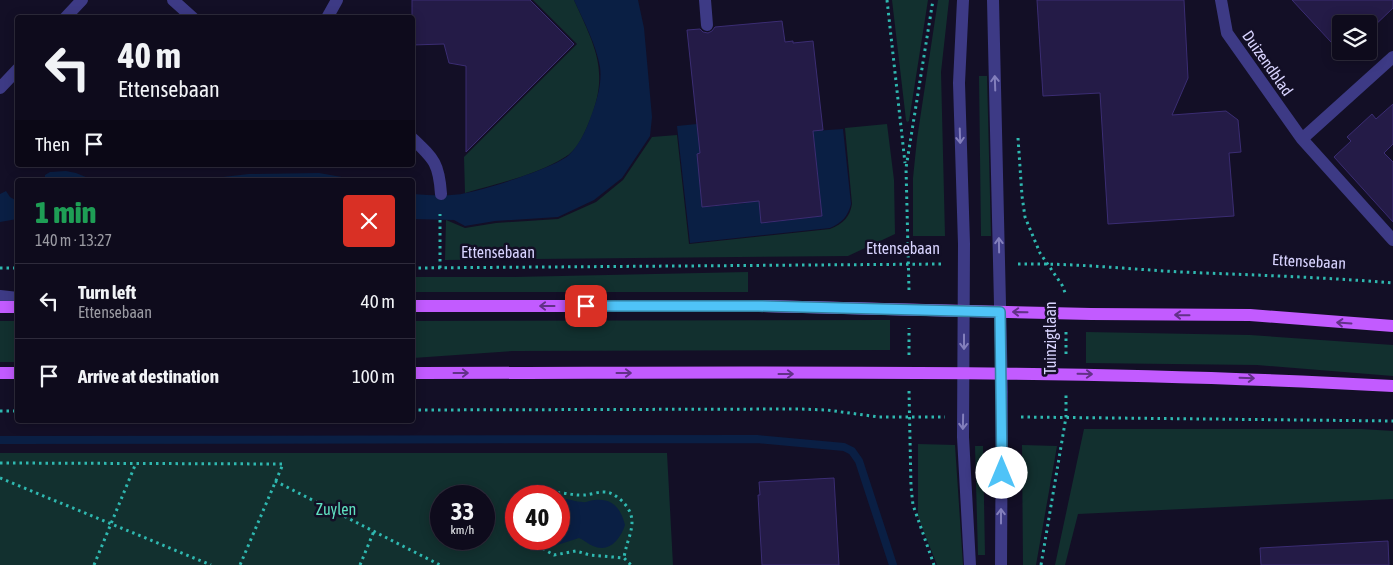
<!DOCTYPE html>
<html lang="en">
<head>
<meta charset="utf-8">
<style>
	:root { --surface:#0e0b1c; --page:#1c1929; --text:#f1f3f6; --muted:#9b9ba3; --line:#2e2b3b }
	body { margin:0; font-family:"Asap Condensed",sans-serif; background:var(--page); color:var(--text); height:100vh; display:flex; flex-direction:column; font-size:19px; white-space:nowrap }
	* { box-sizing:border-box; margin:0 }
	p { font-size:16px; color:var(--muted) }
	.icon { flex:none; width:28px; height:28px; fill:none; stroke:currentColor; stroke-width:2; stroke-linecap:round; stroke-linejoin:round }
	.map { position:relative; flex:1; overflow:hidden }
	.side { position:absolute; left:15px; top:178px; width:400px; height:245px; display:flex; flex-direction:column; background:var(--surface); border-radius:5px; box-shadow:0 2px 12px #0003,0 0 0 1px var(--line) }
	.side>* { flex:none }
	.guide { position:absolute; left:15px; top:15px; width:400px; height:152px; border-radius:5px; box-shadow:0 2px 12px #0003,0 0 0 1px var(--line); background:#0e0b1c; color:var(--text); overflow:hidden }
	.tools { position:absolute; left:1332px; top:15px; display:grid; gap:10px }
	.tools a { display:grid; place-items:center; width:45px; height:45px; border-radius:5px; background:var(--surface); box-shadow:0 2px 12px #0003,0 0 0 1px var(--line); font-size:25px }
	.speed { position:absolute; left:430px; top:485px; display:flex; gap:10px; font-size:25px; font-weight:700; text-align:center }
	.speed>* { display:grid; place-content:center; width:65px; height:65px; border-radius:50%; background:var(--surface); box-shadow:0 2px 12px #0003,0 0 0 1px var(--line); line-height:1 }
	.speed small { font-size:12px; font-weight:400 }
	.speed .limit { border:8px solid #d22; background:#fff; color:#111 }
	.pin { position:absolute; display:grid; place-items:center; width:42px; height:42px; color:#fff; margin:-21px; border-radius:10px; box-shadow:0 2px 8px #0006 }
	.me { position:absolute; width:55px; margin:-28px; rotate:0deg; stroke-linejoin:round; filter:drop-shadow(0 0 4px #0008) }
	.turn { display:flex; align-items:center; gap:18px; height:105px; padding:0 20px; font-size:22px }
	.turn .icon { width:65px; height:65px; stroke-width:2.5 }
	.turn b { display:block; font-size:35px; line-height:42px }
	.then { display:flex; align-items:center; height:48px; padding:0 20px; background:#0003; gap:10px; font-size:19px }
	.round { display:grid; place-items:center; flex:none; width:52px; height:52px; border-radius:5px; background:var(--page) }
	.headline { display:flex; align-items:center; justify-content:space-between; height:85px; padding:0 20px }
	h1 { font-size:30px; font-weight:800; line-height:38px; color:#1e9e55 }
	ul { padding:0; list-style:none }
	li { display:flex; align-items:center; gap:15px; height:75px; padding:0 20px; border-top:1px solid var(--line) }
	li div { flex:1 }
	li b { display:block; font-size:19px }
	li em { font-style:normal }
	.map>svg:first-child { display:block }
	.green { fill:#12302f; fill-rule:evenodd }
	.water { fill:#0a1f44 }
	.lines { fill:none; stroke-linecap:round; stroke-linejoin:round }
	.stream { stroke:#0a1f44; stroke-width:8 }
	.building { fill:#241b47; stroke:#3b2d73 }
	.path { stroke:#2fb8b0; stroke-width:3; stroke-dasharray:2.5 4; stroke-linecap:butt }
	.minor { stroke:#3d3a85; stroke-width:12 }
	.major { stroke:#c25bff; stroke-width:12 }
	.oneway { stroke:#837fbc }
	.oneway2 { stroke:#623188 }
	.route-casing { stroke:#337fa1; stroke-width:12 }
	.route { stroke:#4fc3f7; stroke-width:9 }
	.labels { text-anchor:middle; stroke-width:5; stroke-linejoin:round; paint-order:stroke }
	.street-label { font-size:16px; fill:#d9d4ff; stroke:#130f26 }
	.park-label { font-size:16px; fill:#5fe0c0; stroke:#130f26 }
</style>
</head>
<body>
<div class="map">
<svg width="1393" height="565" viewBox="0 0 1393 565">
	<rect width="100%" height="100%" fill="#130f26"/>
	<path class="green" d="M533,0H574C596,49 611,73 587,127C582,138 576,151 565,157C535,176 498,183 465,193L464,157L577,44Z
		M892,0H928L909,121L907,122L906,120Z
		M938,0H949L941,72L945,236H913V178L917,139Z
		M979,76H987L991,236H981Z
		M887,124L894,180L895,234L848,256L445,260L446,220L465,228L496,223L558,219L596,202L623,180L652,137L677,135L689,244L830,229C843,224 850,217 852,204L845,128Z
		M748,272V292H413V277H514Z
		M890,320V350L513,351L413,358V321Z
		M0,321H17V362H0Z
		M1086,332L1250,335L1393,345V376L1257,365L1086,363Z
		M1084,429H1362L1393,431V499L1078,514L1065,565H1055Z
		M918,444L955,445L963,565H937L918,517Z
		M1022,445L1057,446L1036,565H1023Z
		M975,446H983L985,555H978Z
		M0,453H667L673,565H0ZM441,496H484V539H441ZM516,496H559V539H516Z"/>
	<path class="water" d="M574,0H638L644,28L652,117L650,136L622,178L594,200L558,217L495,221L465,226L454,220L413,219V194C430,195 449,197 466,193C487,189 554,168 569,155C582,142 588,125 594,108C598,96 602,81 600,67C596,44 584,22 574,0Z
		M697,124L706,207L746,203L761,194L765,223L822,216L813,131L843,129L851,204C848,216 842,223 830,228L690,243L677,126Z
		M66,171L76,173L93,180H45V175L50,172Z
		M319,173L359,180H197L249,174Z
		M6,191L10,197L17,201V219L0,222V194Z
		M559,499C568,498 574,502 583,502C587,503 590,500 595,500C613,498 621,509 625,525C620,540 609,553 593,546C588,544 584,540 579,538L554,546L547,539H559Z"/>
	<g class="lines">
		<path class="stream" d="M0,440L757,439L844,447L852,451L859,461L893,565"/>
	</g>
	<path class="building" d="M412,0H530L574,44L466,152V66L449,63L444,44L412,45Z
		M1037,0H1184L1188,78L1172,115L1226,111L1238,120L1241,152L1229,153L1234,216L1108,224L1100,93L1043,96Z
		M1292,0H1393V8L1369,31V24H1341V51H1346L1343,55Z
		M782,21L785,42L793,41V43L813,41L823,130L813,131L822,216L761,223L759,201L702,207L697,154L700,153L687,30L700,29L703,32L708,33L712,31L715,27Z
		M1393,104V144L1384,153L1393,162V222L1334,157L1351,141L1347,137L1372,114L1376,119Z
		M834,478L839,565H762L758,495H760L759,482Z
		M1388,541L1389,565H1261L1260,548Z"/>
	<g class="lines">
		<path class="path" d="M887,0L905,163
			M1018,138L1022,196L1025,217L1040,253L1062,285L1066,295
			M1018,264C1073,263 1127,269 1181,272C1252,275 1322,277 1393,283
			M0,268H18
			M412,268L944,264
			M440,268V214
			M909,290L906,168L933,0
			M1066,332V355
			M909,355V328
			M909,391L911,487L913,505L934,565
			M412,410L799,409L827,410L879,417H945
			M0,411H18
			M1021,417L1393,421
			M0,463L283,464L240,565
			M0,478L211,565
			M275,481L440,565
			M545,496C560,489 569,496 584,495C590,495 597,492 603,492C611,492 615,495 621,500C642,520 627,535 624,558
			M534,539L540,547L554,555L576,551L590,555L624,558L631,565
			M94,565L136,463
			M360,565L374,531
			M1041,565L1066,417V394"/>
		<path class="minor" d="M173,0L193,18
			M705,0L707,25
			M963,0L959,83L964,244L963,437L970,565
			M993,0L1002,392L1001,565
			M1221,0L1227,33L1302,139
			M65,18L82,0
			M327,18L337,0
			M1393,57L1302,139L1393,240
			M0,88L18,69
			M412,138C434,159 439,163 441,194
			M0,296L18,298"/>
		<path class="major" d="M412,306H759L1091,314L1250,315L1393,326
			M0,307H18
			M0,373H18
			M412,373C739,373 1067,368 1393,386"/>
	</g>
	<defs><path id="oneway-shaft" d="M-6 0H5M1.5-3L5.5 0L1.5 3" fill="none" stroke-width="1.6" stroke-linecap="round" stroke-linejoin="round" transform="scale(1.25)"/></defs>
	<g class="oneway">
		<use href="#oneway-shaft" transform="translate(995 83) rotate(-92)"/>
		<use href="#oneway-shaft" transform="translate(960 136) rotate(88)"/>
		<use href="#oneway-shaft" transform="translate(999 245) rotate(-91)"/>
		<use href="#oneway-shaft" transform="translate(964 342) rotate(90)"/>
		<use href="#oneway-shaft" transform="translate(963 422) rotate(91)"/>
		<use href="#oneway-shaft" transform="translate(1001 516) rotate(-90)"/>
	</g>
	<g class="oneway2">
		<use href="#oneway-shaft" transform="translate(547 306) rotate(180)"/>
		<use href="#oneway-shaft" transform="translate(1020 312) rotate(-179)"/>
		<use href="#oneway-shaft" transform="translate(1182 315) rotate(-179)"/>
		<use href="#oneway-shaft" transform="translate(1344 323) rotate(-176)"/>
		<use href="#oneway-shaft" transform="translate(461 373)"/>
		<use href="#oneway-shaft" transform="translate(624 373)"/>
		<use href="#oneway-shaft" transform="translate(786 374)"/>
		<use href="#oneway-shaft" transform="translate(1085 374) rotate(1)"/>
		<use href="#oneway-shaft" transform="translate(1247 378) rotate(2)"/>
	</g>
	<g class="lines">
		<defs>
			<path id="route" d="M586,306H759L1000,312L1002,473"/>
		</defs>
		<use href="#route" class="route-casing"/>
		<use href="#route" class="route"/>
	</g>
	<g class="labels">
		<g class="street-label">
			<text transform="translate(1268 63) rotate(55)" y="6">Duizendblad</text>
			<text x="903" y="254">Ettensebaan</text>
			<text x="498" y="258">Ettensebaan</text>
			<text transform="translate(1309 261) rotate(3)" y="6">Ettensebaan</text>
			<text transform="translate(1050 338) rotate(-90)" y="6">Tuinzigtlaan</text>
		</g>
		<g class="park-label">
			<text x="336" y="515">Zuylen</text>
		</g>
	</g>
</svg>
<div class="tools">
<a><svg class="icon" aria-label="layers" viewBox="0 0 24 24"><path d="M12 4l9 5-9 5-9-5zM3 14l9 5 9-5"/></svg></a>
</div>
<div class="speed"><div>33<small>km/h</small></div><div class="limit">40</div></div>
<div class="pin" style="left:586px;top:306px;background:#d93025"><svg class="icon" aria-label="arrive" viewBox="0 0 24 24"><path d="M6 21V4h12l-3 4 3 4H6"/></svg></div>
<svg class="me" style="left:1002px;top:473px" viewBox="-20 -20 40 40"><circle r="19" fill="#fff"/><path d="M0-13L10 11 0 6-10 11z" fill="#4fc3f7"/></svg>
<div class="guide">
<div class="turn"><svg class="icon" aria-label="left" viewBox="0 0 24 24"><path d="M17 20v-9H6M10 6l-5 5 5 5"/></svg><div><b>40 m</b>Ettensebaan</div></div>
<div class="then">Then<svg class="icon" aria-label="arrive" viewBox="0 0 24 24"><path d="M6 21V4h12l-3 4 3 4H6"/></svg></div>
</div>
<section class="side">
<div class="headline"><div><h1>1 min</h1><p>140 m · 13:27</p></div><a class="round" style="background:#d93025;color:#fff"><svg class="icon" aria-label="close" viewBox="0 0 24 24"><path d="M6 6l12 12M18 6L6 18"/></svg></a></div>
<ul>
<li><svg class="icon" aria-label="left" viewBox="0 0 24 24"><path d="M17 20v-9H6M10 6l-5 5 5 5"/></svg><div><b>Turn left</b><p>Ettensebaan</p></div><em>40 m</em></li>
<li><svg class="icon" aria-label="arrive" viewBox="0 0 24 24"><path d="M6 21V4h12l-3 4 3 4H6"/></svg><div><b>Arrive at destination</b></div><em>100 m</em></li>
</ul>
</section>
</div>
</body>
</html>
